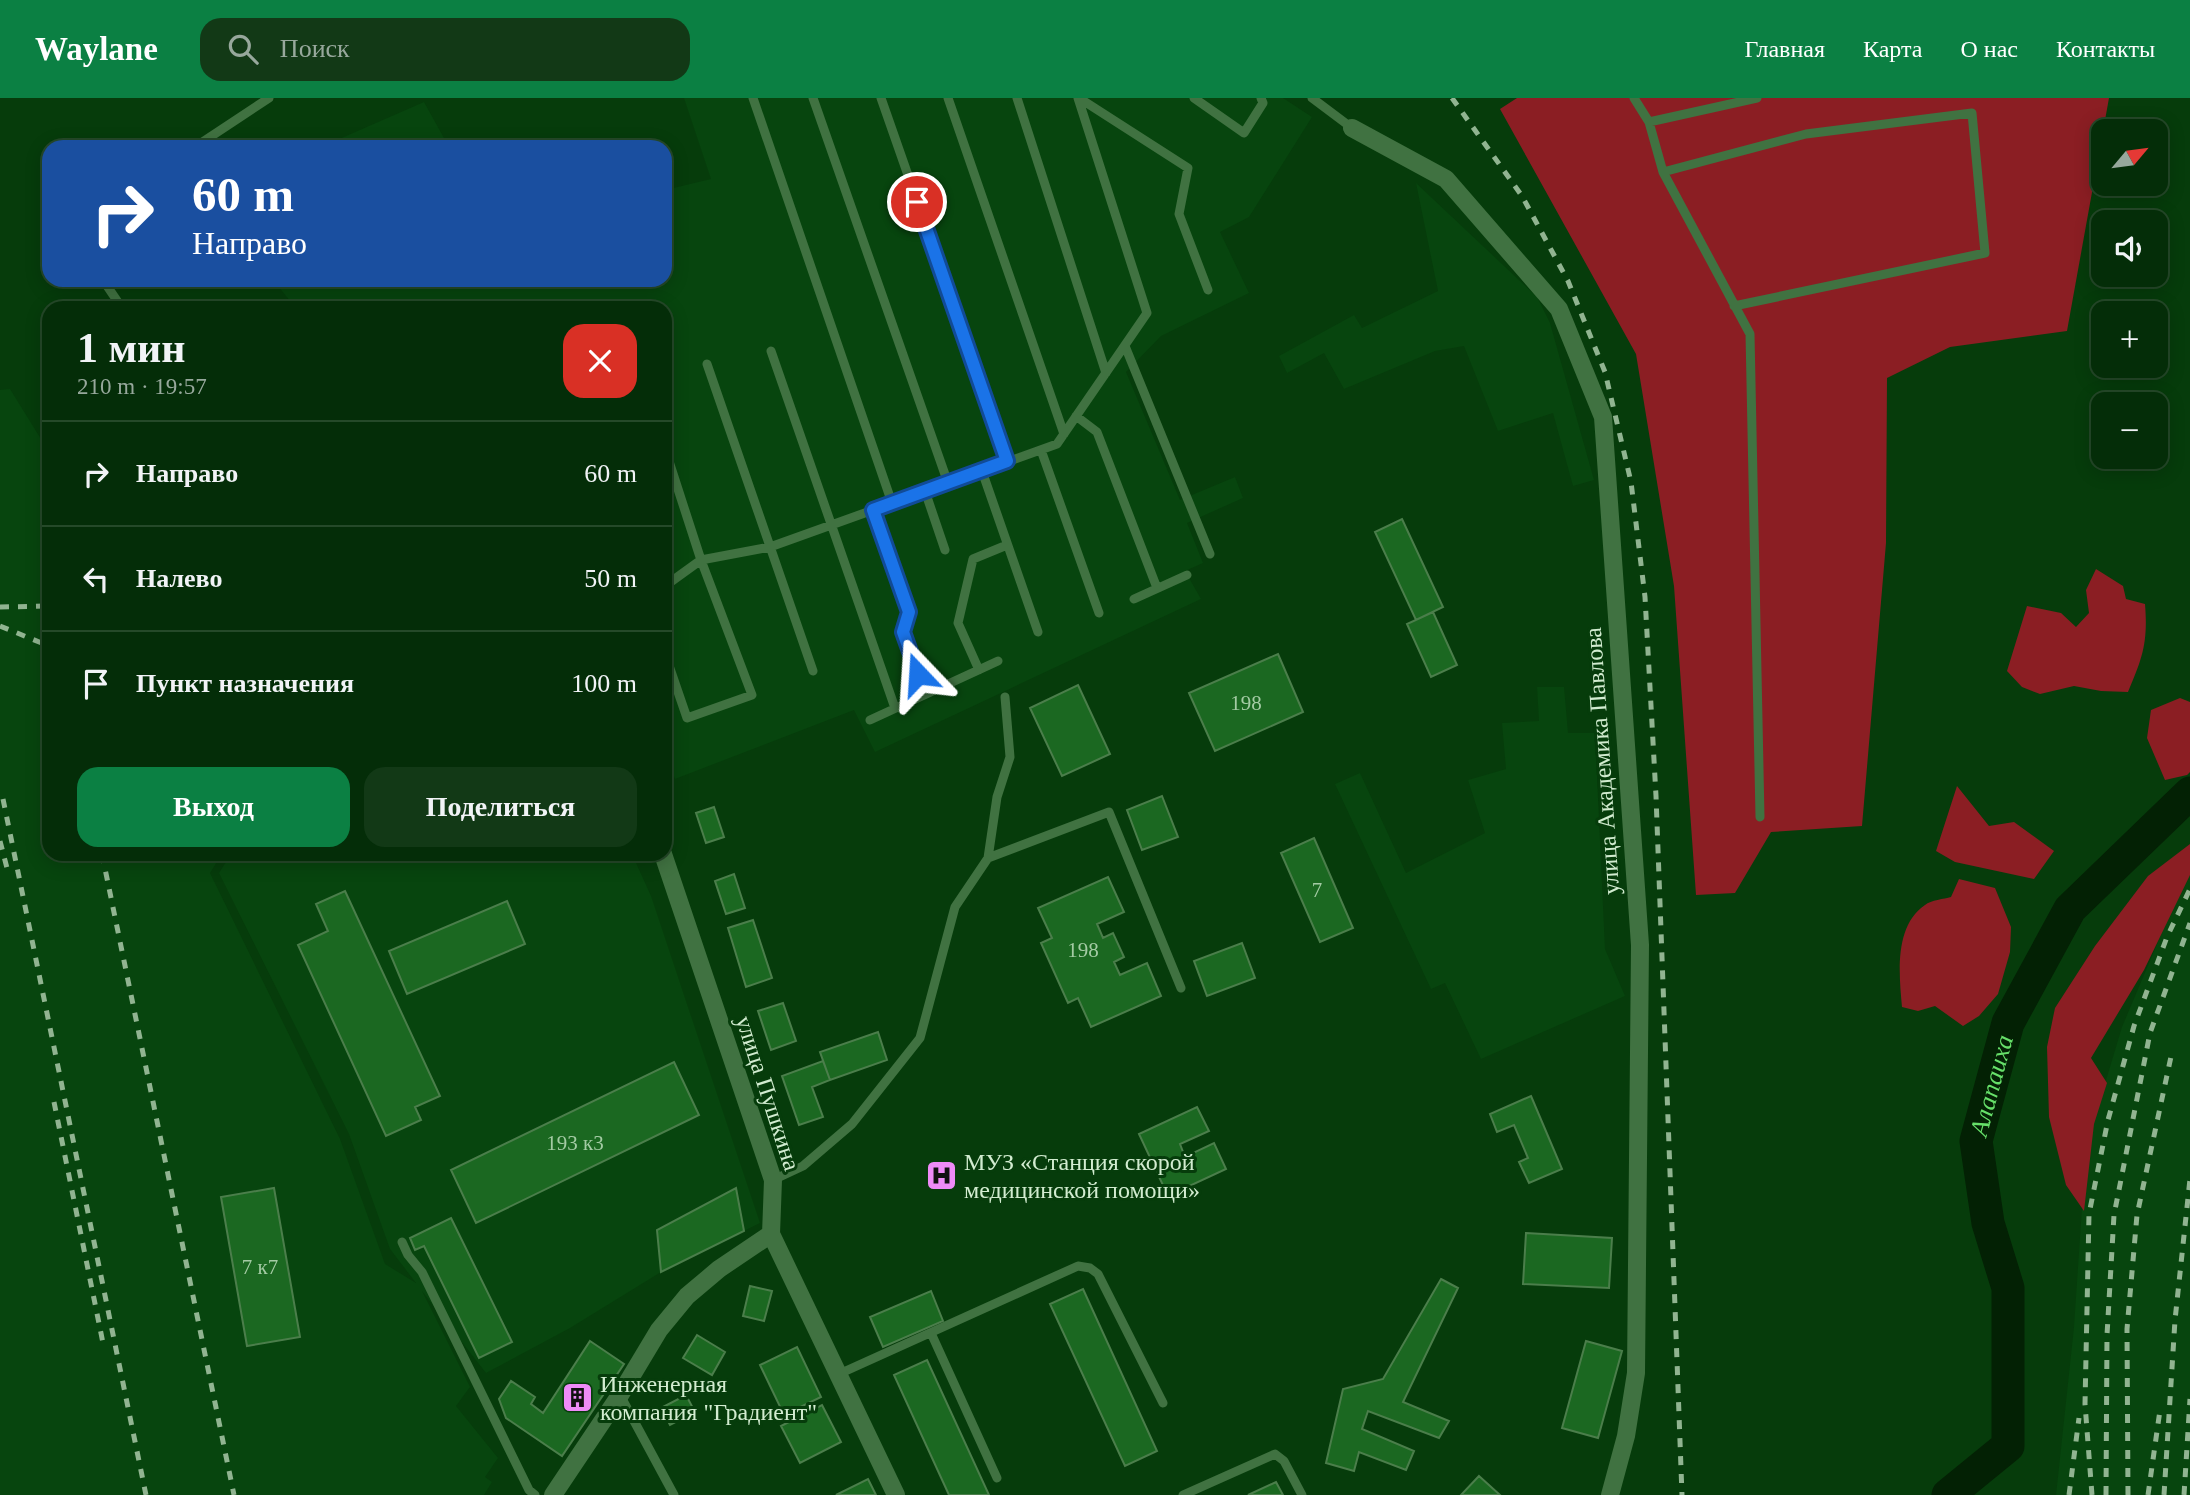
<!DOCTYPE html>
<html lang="ru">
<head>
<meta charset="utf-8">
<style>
	:root { --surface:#042d08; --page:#123916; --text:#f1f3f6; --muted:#97a89c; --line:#254929; --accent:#0b8043 }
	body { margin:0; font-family:Georgia,serif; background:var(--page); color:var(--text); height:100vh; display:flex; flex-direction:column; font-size:26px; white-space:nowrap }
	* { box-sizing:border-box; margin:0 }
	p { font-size:23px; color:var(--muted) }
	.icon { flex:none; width:38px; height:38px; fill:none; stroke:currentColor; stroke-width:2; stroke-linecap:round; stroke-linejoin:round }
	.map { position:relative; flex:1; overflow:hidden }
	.details { position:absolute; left:42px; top:203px; width:630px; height:560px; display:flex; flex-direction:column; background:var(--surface); border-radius:21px; box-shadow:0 4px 18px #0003,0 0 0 2px var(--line) }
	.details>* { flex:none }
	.hud { position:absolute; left:42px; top:42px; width:630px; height:147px; border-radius:21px; box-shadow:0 4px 18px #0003,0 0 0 2px var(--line); background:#1a4fa0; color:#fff; overflow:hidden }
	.needle { width:46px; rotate:61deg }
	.tools { position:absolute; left:2091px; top:21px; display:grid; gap:14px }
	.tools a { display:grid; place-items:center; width:77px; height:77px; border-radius:14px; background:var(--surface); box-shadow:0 4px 18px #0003,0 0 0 2px var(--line); font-size:35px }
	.pin { position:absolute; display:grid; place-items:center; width:60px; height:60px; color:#fff; margin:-30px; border:4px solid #fff; border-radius:50%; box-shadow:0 2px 7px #0007 }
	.me { position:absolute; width:77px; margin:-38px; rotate:340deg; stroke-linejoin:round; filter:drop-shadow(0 0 5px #0008) }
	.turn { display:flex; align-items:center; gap:24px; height:147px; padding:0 35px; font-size:32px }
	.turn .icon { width:91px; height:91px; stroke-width:2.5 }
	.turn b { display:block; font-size:49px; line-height:60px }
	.round { display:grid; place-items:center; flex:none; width:74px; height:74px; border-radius:21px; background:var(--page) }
	.headline { display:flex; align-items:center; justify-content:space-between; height:119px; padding:0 35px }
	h1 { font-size:42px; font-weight:700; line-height:52px }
	.primary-button { display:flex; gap:14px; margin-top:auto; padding:14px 35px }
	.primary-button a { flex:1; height:80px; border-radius:21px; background:var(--accent); color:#fff; font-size:28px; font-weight:700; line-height:80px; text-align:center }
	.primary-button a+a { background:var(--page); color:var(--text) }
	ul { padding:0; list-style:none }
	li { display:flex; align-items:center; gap:21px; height:105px; padding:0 35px; border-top:2px solid var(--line) }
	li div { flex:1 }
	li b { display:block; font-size:26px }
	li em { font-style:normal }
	header { display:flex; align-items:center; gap:42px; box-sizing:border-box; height:98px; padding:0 35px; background:var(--accent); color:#fff }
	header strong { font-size:33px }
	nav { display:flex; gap:38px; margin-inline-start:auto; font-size:24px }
	.search { width:490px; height:63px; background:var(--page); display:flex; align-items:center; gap:18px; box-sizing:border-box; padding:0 24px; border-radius:21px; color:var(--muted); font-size:26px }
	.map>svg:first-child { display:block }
	.built { fill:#07450e }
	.green { fill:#8b1e23 }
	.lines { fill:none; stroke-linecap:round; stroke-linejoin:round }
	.river { stroke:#032104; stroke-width:33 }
	.building { fill:#1b6821; stroke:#4b7e4b; stroke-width:2 }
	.lane { stroke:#407241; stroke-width:9 }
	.street { stroke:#407241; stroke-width:18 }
	.rail { stroke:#91b491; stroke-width:5; stroke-dasharray:9 9; stroke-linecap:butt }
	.route-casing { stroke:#114b97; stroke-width:18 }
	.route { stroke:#1a73e8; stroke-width:12 }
	.labels { text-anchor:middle; stroke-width:6; stroke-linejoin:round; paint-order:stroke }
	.number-label { font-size:21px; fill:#a4cba4 }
	.street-label { font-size:24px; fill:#d2ecd0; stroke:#063c0b }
	.poi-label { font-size:24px; fill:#d2ecd0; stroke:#063c0b; text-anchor:start }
	.water-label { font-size:26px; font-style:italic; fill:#66df69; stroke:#063c0b }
</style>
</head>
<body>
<header>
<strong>Waylane</strong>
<div class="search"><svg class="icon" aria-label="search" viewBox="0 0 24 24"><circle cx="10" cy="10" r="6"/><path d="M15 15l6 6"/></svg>Поиск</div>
<nav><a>Главная</a><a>Карта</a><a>О нас</a><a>Контакты</a></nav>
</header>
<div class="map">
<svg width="2190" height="1397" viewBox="0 0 2190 1397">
	<rect width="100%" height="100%" fill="#063c0b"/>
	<path class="built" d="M684,0H1283L1312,19L1249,119L1220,134L1249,195L1161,238L1126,274L1180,402L1235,379L1243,400L1187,425L1203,465L1185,473L1201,501L875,654L854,612L675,681L665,653V210H288L291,204L273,182H665V92L711,81Z
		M424,4L449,49H321Z
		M1416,85L1537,199L1550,225L1594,382L1573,388L1553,315L1498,333L1464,248L1435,253L1344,291L1324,255L1287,275L1279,258L1354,217L1362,230L1438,193Z
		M10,291L49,354V756H222L210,775L340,1041L385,1166L416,1185L390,1151L349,1036L219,775L231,756H632L651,798L760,1125L661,1174L570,1230L486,1275L422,1193L470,1289L456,1308L498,1360L485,1379L492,1384L484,1397H0V292Z
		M1537,589H1564L1568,635H1595L1605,851L1625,898L1481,961L1445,885L1431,891L1335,686L1360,675L1406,775L1485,735L1468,682L1506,671L1502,625L1539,623Z
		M2190,768V1397H2056L2074,1229L2086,1049L2122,929Z"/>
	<path class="green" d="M1517,0H2109L2067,233L1950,249L1887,280L1886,445L1862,728L1771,734L1735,795L1696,797L1674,488L1636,256L1500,11Z
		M2096,471L2123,488L2126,501L2145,506C2148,544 2143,559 2128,594L2101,593L2074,588L2040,596L2022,589L2007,573L2027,508L2061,515L2076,529L2089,515L2086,492Z
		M2180,600L2190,604V674L2187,677L2165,682L2147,640L2151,612Z
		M1957,688L1989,728L2014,724L2054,753L2034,781L1955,764L1936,753Z
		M2190,746V777L2144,872L2091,960L2107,985L2094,1026L2084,1113L2066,1087L2049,1019L2047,949L2055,910L2095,848L2148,778Z
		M1959,781L1995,790L2011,829L2010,854L1998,896L1979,918L1963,928L1935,908L1918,913L1902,909C1899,876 1894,828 1925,807C1931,802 1944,801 1951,799Z"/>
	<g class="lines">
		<path class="river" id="s1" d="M1948,1397L2008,1348V1190L1988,1125L1976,1043L2008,925L2070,811L2190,695"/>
	</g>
	<path class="building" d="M1402,421L1443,509L1416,522L1375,434Z
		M1433,514L1457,567L1431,579L1407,526Z
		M1278,556L1303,614L1215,653L1189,595Z
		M1078,587L1110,656L1062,678L1030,610Z
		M1162,698L1178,739L1142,752L1127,712Z
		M714,709L724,739L706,745L696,715Z
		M1314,740L1353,830L1320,844L1281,755Z
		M734,776L745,810L726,816L715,783Z
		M1108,779L1124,814L1097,826L1103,840L1113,835L1124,859L1114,864L1120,877L1147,865L1161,898L1091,929L1078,900L1068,905L1041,845L1052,840L1038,810Z
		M345,793L440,998L415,1009L421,1022L386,1038L298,847L328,833L316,806Z
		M507,803L525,846L407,896L389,853Z
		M753,822L772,880L746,889L728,830Z
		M1242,845L1255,880L1207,898L1194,863Z
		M783,905L796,943L771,952L758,913Z
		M878,934L887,962L830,982L820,954Z
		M823,963L830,982L812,989L823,1019L799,1027L782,978Z
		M674,964L699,1017L476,1125L451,1072Z
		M1531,998L1562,1071L1529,1085L1519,1064L1528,1060L1514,1027L1497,1034L1490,1016Z
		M1197,1009L1209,1033L1180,1046L1185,1059L1214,1045L1226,1071L1168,1098L1139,1036Z
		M274,1090L300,1239L247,1248L221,1099Z
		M736,1090L744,1133L661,1174L657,1132Z
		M451,1120L512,1244L479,1260L424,1148L415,1152L410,1140Z
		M1526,1135L1612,1140L1609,1190L1523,1186Z
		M1441,1181L1458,1190L1403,1304L1449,1323L1439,1340L1368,1313L1362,1331L1414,1353L1406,1372L1359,1354L1354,1373L1326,1365L1343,1291L1383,1281Z
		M750,1188L772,1193L764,1223L743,1218Z
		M1083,1191L1157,1353L1125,1368L1050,1206Z
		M931,1193L943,1223L883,1249L870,1219Z
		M697,1237L725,1254L712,1277L683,1260Z
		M590,1243L624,1266L562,1358L506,1320L499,1301L511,1283L535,1299L531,1306L543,1315Z
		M1586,1243L1622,1253L1598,1340L1562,1330Z
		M797,1249L821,1299L784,1317L760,1267Z
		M927,1262L989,1397H949L894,1277Z
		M686,1297L695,1314L670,1327L661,1310Z
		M822,1307L841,1344L800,1365L781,1328Z
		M1479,1378L1500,1397H1461Z
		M868,1381L876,1397H836Z
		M1276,1384L1283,1397H1248Z"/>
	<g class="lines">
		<path class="lane" d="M753,0L892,405
			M813,0L948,385
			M881,0L1008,363
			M948,0L1064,336
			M1017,0L1106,275
			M1079,0L1188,70L1179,116L1208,192
			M1194,0L1244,35L1263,5L1261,0
			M1312,0L1352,30
			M1634,0L1649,24L1757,0
			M1649,24L1663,74L1750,236L1760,719
			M195,49L269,0
			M1663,74L1806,36L1972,15L1985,155L1734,208
			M103,182L122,210
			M1125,248L1210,456
			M771,253L895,610
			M707,266L813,573
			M1076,318L1097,334L1157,490
			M665,351L701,462L752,597L687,620L665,556
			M1041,352L1099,515
			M982,373L1038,534
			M925,393L945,452
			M873,412L909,514L903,534L925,596
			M665,488L701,462L770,449L1057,346L1147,215L1078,0
			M1134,501L1187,477
			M979,572L958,525L973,461L1007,447
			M870,622L998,563
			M988,760L997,699L1010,659L1005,599
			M773,1082L803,1068L852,1026L920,940L955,809L988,760L1109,714L1181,890
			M402,1144L408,1157L422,1174L529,1392L535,1397
			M931,1235L997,1380
			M839,1276L1078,1168L1090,1170L1098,1176L1163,1305
			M620,1297L674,1397
			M1183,1397L1275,1356L1284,1363L1302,1397"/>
		<path class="street" d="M1352,30L1446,81L1559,211L1603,319L1640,847L1636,1275L1626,1338L1610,1397
			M663,756L773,1082L771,1136L896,1397
			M553,1397L620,1297L659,1232L687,1198L719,1171L771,1136"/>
		<path class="rail" d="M1452,0L1522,98L1568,183L1605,274L1631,384L1645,499L1656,698L1682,1397
			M0,509L49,508
			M0,528L49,548
			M3,701L146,1397
			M0,743L8,774
			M102,756L234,1397
			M54,1004L103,1245
			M2069,1397L2079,1320
			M2092,1397L2085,1306L2089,1116L2108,1022L2134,928L2167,839L2190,791
			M2106,1397L2107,1237L2114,1117L2150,935L2190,825
			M2128,1397L2127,1231L2137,1117L2172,954
			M2148,1397L2160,1312
			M2164,1397L2175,1222L2190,1081
			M2184,1397L2190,1301"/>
	</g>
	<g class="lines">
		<defs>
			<path id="route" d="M917,104L1007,363L873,412L909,514L903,534L918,576"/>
		</defs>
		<use href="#route" class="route-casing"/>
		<use href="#route" class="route"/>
	</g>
	<defs>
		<symbol id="hospital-square" viewBox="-11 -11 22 22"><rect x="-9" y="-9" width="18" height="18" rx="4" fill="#ee8bf7" stroke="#063c0b"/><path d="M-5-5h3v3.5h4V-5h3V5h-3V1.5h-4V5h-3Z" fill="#111"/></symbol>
		<symbol id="building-square" viewBox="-11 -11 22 22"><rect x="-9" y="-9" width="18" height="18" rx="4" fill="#ee8bf7" stroke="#063c0b"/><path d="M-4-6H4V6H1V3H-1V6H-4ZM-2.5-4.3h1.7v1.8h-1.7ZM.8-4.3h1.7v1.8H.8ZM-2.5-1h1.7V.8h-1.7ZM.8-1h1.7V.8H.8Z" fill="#111"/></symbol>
	</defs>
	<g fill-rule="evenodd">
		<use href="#hospital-square" x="924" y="1060" width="35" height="35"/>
		<use href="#building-square" x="560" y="1282" width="35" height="35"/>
	</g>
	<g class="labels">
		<g class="number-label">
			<text x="1246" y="612">198</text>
			<text x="1317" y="799">7</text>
			<text x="1083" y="859">198</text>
			<text x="575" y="1052">193 к3</text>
			<text x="260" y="1176">7 к7</text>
		</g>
		<g class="street-label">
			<text transform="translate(1602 663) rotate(-94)" y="8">улица Академика Павлова</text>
			<text transform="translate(768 995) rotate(72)" y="8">улица Пушкина</text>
		</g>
		<g class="poi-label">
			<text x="964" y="1072">МУЗ «Станция скорой<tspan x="964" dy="28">медицинской помощи»</tspan></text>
			<text x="600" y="1294">Инженерная<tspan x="600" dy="28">компания "Градиент"</tspan></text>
		</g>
		<g class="water-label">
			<text dy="9" stroke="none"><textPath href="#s1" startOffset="444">Алапаиха</textPath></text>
		</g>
	</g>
</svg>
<div class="tools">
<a><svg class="needle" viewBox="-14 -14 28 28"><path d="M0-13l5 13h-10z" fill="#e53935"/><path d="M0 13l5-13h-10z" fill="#97a89c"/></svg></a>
<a><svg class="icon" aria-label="sound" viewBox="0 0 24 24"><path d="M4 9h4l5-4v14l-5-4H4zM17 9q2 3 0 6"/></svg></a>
<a>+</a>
<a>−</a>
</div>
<div class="pin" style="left:917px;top:104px;background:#d93025"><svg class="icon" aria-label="arrive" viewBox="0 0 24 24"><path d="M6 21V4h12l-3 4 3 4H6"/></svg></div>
<svg class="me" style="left:918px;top:576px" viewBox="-20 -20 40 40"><path d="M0-17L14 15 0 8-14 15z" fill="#1a73e8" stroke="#fff" stroke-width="4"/></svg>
<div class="hud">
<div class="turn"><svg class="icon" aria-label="right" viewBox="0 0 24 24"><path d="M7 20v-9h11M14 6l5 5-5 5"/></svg><div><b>60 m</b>Направо</div></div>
</div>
<section class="details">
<div class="headline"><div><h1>1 мин</h1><p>210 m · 19:57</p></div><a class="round" style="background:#d93025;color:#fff"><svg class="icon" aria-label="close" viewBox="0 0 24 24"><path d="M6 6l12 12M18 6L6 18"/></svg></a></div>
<ul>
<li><svg class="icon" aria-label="right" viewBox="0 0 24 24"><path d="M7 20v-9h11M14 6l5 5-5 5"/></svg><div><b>Направо</b></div><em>60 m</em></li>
<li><svg class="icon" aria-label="left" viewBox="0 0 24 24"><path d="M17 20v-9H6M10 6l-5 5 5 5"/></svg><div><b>Налево</b></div><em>50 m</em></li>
<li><svg class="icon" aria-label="arrive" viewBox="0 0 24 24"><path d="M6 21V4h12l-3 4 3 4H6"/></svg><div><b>Пункт назначения</b></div><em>100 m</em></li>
</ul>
<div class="primary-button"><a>Выход</a><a>Поделиться</a></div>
</section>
</div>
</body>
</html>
